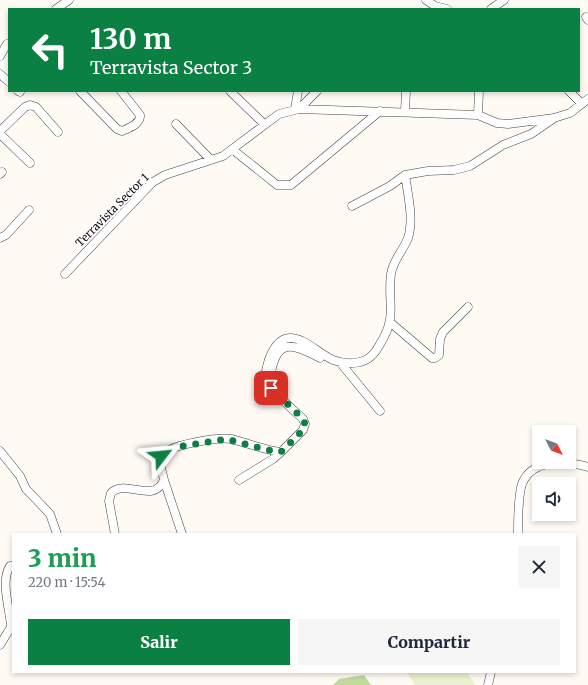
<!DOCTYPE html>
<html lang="es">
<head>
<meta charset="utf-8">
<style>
	:root { --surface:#fff; --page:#f6f6f7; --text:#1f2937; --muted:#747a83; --accent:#0b8043 }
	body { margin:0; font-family:Merriweather,serif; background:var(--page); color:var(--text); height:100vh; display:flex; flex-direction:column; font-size:15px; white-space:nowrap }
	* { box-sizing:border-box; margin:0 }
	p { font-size:13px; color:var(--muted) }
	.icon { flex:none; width:22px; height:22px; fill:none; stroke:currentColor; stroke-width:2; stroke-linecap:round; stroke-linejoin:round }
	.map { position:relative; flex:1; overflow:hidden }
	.panel { position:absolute; left:12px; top:533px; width:564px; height:140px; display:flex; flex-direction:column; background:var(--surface); border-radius:0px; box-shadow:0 2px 6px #0003 }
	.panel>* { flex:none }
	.guide { position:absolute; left:8px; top:8px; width:572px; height:84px; border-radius:0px; box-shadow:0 2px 6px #0003; background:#0b8043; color:#fff; overflow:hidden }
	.needle { width:26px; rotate:132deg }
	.fabs { position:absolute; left:532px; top:425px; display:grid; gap:8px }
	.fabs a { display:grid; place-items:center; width:44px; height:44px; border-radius:0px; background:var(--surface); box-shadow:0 2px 6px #0003; font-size:20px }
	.pin { position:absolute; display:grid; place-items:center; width:34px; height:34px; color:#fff; margin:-17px; border-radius:8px; box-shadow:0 2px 6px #0006 }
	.me { position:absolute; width:44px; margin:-22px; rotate:61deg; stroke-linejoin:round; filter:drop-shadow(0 0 3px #0008) }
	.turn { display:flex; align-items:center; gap:14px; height:84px; padding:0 16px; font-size:18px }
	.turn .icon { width:52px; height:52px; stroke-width:2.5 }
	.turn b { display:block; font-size:28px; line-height:34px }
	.round { display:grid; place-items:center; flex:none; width:42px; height:42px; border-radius:0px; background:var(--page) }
	.headline { display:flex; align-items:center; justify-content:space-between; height:68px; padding:0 16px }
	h1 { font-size:24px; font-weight:800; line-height:30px; color:#1e9e55 }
	.primary-button { display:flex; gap:8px; margin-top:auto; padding:8px 16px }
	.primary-button a { flex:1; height:46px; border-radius:0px; background:var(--accent); color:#fff; font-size:16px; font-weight:800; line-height:46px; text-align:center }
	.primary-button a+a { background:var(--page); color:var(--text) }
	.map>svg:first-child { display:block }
	.forest { fill:#c2da9b }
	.pitch { fill:#eaf1ce }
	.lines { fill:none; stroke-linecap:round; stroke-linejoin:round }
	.minor-casing { stroke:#434343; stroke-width:9 }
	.minor { stroke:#fff; stroke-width:8 }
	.route { stroke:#0b8043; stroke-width:7; stroke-dasharray:0 12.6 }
	.labels { text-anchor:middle; stroke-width:4; stroke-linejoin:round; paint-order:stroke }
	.street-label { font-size:11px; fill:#101010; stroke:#fff }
</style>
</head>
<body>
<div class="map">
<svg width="588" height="685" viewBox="0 0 588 685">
	<rect width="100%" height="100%" fill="#fffaf3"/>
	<path class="forest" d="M364,675L371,685H333L339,679Z"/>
	<path class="pitch" d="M407,672H467L475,685H415Z"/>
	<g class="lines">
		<defs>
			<path id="minor" d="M426,0L435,6L447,9
				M56,9L69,0
				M491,9L504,0
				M586,17L588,20
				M0,56L7,44
				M0,74L9,82
				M18,91L20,92
				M80,91L117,129L122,131C129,128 141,124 140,115L121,91
				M230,91L264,124
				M569,91L582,104
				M295,109L298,91
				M299,109L317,91
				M405,111L406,91
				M478,115L479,91
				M176,124L210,159
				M0,131L25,107L30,105L36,107L58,132
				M0,134L30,163
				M232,149L277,185H291L380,111
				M0,174L2,172
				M352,206L390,186L405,175L428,171L454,170L470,166L503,145L531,134L553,119
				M0,238L6,235L29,210
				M65,274L153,182L165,175L223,156L279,114L299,109L478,115L497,123L508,124L554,118L570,113L588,99
				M391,323L432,358H435L439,355L440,339L443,332L468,307
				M343,366L380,411
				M271,373C277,336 296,345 320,358
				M0,451L20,476L26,489L50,514L57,534
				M164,480L182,534
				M239,480L273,459L281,452
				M115,534L109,501L111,493C126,478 153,505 164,480C163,474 158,462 161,456C166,445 219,437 231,439C248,443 264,450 281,452L303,430L305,424L303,419L276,394L265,378C267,359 277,328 302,341C313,346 322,355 333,360C341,363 352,364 360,362C370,360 376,352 380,344C398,316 387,303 391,274C393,260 403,251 408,238C414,219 408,195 405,175
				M518,534C518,521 518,496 522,484C532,458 567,461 588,467
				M0,645L11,627C10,608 0,582 10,566H13
				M488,685L491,672"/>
		</defs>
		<use href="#minor" class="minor-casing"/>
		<use href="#minor" class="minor"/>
	</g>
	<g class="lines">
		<path class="route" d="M161,456L171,448L226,439L268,450L281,452L303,430L305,424L303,419L271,388"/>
	</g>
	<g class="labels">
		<g class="street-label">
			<text transform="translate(112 210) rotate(-45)" y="4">Terravista Sector 1</text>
		</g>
	</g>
</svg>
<div class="fabs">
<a><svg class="needle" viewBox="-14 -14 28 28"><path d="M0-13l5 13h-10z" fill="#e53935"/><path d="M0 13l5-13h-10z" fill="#747a83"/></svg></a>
<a><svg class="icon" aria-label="sound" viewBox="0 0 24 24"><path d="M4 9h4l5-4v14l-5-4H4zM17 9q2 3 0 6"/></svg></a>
</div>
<div class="pin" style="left:271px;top:388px;background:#d93025"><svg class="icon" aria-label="arrive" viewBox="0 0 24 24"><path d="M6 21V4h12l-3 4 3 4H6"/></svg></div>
<svg class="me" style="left:161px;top:456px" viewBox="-20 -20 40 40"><path d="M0-17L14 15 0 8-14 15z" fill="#0b8043" stroke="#fff" stroke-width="4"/></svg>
<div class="guide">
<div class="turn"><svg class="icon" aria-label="left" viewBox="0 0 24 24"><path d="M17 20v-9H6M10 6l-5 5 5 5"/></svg><div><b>130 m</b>Terravista Sector 3</div></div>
</div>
<section class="panel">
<div class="headline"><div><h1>3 min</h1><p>220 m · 15:54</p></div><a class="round"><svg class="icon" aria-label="close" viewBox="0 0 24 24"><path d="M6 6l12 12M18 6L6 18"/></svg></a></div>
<div class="primary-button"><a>Salir</a><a>Compartir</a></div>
</section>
</div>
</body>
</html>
